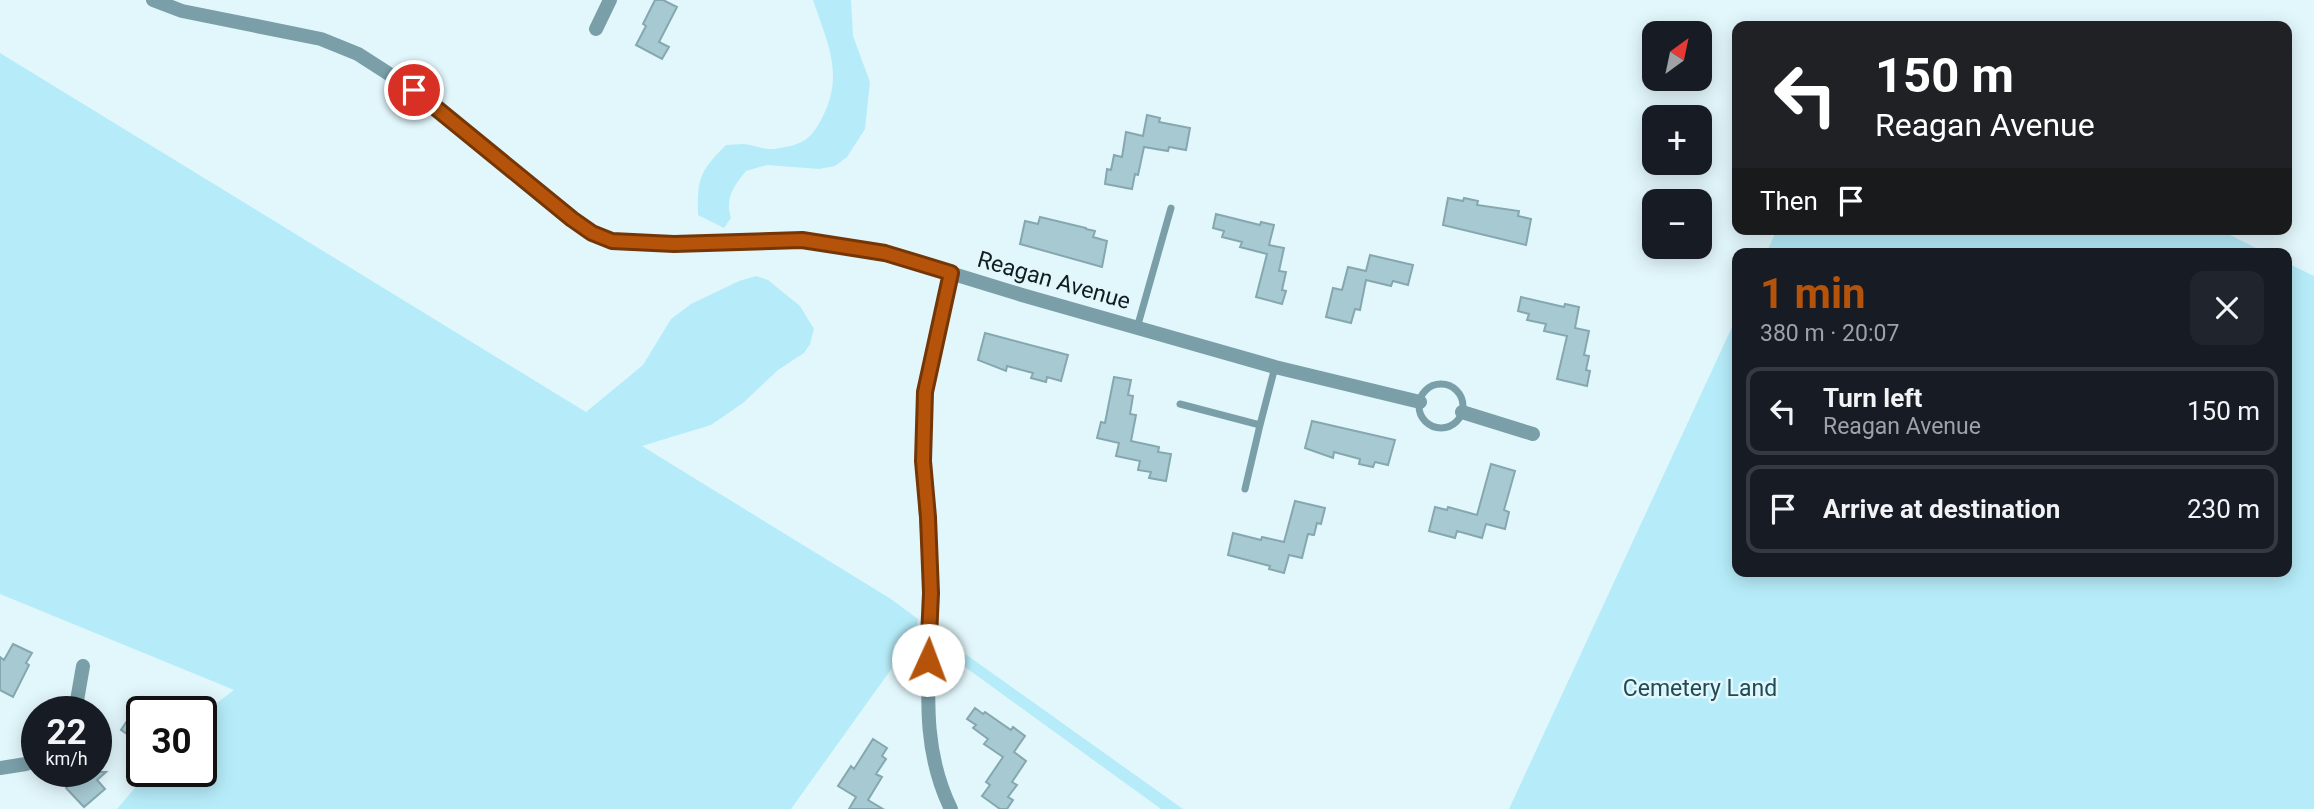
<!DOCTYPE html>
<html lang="en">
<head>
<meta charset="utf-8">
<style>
	:root { --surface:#171b24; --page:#20242c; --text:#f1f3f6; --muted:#9ea1a6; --line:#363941; --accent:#b45309 }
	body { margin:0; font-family:Roboto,sans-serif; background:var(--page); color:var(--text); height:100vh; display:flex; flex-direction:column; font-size:26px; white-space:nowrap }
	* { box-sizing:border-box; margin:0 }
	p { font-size:23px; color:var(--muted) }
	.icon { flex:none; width:38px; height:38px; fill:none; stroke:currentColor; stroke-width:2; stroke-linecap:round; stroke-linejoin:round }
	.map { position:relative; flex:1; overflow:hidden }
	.panel { position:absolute; left:1732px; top:248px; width:560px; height:329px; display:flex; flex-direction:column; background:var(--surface); border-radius:14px; box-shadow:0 4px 18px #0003 }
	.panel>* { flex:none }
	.guide { position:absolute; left:1732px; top:21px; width:560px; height:214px; border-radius:14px; box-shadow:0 4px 18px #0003; background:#202124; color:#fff; overflow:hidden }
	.needle { width:46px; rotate:33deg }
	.fabs { position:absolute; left:1642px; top:21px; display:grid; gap:14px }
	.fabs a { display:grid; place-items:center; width:70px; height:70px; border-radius:14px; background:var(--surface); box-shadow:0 4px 18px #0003; font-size:35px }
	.speed { position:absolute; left:21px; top:696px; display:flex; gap:14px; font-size:35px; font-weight:700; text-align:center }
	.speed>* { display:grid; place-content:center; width:91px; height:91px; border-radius:50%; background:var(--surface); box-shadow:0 4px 18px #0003; line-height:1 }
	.speed small { font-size:18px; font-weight:400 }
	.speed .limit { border:4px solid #111; border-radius:10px; background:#fff; color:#111 }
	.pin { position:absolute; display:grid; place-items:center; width:60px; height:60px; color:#fff; margin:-30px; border:4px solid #fff; border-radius:50%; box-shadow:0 2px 7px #0007 }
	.me { position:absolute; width:77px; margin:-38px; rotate:2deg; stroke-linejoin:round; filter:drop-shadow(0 0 5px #0008) }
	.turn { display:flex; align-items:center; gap:24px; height:147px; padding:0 28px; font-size:32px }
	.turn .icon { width:91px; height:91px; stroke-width:2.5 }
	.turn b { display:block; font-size:49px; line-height:60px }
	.then { display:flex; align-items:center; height:66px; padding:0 28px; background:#0003; gap:14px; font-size:26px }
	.round { display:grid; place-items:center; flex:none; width:74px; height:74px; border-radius:14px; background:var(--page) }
	.summary { display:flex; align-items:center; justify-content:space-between; height:119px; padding:0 28px }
	h1 { font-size:42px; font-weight:700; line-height:52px; color:var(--accent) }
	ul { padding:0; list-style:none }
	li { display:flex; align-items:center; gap:21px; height:88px; margin:0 14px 10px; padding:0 14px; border:4px solid var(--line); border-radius:14px }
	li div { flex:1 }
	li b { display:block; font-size:26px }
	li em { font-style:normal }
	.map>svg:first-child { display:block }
	.green { fill:#b6ecf9 }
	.building { fill:#a7cad2; stroke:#85a7af; stroke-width:2 }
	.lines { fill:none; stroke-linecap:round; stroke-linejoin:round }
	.service { stroke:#7a9fa8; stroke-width:7 }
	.minor { stroke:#7a9fa8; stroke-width:14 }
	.route-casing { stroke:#753606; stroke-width:18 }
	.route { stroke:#b45309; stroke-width:12 }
	.labels { text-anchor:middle; stroke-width:5; stroke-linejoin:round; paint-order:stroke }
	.street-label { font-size:23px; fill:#0f1c20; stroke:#e2f7fc }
	.park-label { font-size:23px; fill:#204b55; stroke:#e2f7fc }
</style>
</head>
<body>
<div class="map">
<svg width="2314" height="809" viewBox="0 0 2314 809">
	<rect width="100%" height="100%" fill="#e2f7fc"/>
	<path class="green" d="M813,0H851L853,36L870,82L865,129L847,157L835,166L819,169L767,165L746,171C733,187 725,198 731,218L724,228L698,215C697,178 700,171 726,145C731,145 737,144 742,144C753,144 762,150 774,149C800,145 809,142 821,120C845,75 828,45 813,0Z
		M0,53L586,412L643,365L671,319L691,304L739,281L756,276L768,280L800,306L814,329L810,344L804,353L778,370L743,403L711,425L642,446L891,599L918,619L915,636L791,809H117L139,783L144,772H201V715L234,690L0,594Z
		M1777,229H2218L2268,254H1766Z
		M2287,263L2314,276V809H1509L1738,314V572H2287Z
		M964,653L1183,809H1161L965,667Z"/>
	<path class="building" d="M655,0H663L677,7L659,42L669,47L662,59L636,45L646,26L643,24Z
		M1147,115L1160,118L1159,122L1190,128L1186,150L1169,147L1168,151L1144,147L1138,175L1135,174L1132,189L1105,184L1107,169L1111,170L1114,155L1122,157L1126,132L1143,136Z
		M1448,198L1463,201L1464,198L1478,201L1477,205L1519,211L1518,216L1531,219L1526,245L1443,225Z
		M1216,214L1260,225L1261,222L1274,225L1269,245L1284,248L1279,271L1286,272L1282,290L1286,291L1282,304L1256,297L1267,254L1240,247L1242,242L1222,237L1224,231L1213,228Z
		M1040,217L1086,228V229L1095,231L1093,237L1107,241L1102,267L1020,244L1025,221L1038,224Z
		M1370,255L1413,265L1408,285L1393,281L1391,286L1366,280L1360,310L1355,309L1351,323L1326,317L1333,288L1342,290L1348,267L1366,271Z
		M1521,297L1564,307L1565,304L1579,307L1575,328L1589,331L1584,355L1589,356L1586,370L1590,371L1587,386L1557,379L1567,336L1544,331L1546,324L1527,320L1529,314L1518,311Z
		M985,333L1068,355L1061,381L1047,377L1046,382L1031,378L1033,373L1007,366L1006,371L978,360Z
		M1114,377L1131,380L1128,395L1133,396L1130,414L1136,415L1131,441L1159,447L1158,452L1171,454L1166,481L1149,478L1151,472L1138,470L1140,461L1116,456L1119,443L1097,438L1101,422L1105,423Z
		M1312,421L1395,440L1388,465L1375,462L1373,467L1359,464L1360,459L1334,452L1333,458L1305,448Z
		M1491,464L1515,471L1504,510L1509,512L1505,529L1486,524L1482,538L1457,531L1455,538L1429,531L1435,507L1447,510L1448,507L1477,515Z
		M1295,501L1325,508L1321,524L1317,523L1314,535L1308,534L1302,558L1289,555L1284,573L1269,569L1270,566L1228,555L1233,533L1261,540L1262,537L1284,542Z
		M13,644L32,653L26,663L29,665L13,697L0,690V657L4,660Z
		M143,697L165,712H142V744L121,730Z
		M975,708L983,714L985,712L1011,730L1013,727L1025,736L1014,752L1026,761L1012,782L1017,785L1008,797L1013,800L1007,809H1000L982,796L990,785L986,782L1003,757L984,744L988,739L973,728L976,725L967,719Z
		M873,739L887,748L882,756L886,759L876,774L882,777L868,800L883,809H849L856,797L838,786L851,766L854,769Z
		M84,772H106L97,780L105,789L84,807L66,788Z"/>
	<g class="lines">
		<path class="service" d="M1137,328L1171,208
			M1419 406a22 22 0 1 1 44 0a22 22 0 1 1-44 0Z
			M1180,404L1260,425L1245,489
			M1260,425L1275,367"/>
		<path class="minor" d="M153,0L182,11L321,39L358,54L414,90L572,219L592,233L612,241L647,244L802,240L885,253L1022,295L1275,367L1420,402
			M596,29L610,0
			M1462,412L1533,434
			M75,712L83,666
			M0,768L26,764L37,760
			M951,809C915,736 933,661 930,584C928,521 918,456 925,393C930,353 942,312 951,273"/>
	</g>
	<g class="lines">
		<defs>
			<path id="route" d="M414,90L572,219L592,233L612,241L674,244L802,240L885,253L951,273L925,392L923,461L928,517L931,593L928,660"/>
		</defs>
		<use href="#route" class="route-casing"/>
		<use href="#route" class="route"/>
	</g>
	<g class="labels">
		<g class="street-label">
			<text transform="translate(1054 280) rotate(16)" y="8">Reagan Avenue</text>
		</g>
		<g class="park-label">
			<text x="1700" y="696">Cemetery Land</text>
		</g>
	</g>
</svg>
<div class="fabs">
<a><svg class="needle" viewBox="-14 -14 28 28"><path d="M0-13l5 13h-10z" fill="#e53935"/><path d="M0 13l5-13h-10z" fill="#9ea1a6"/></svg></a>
<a>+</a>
<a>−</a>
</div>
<div class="speed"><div>22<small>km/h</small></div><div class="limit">30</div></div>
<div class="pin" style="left:414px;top:90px;background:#d93025"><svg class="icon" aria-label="arrive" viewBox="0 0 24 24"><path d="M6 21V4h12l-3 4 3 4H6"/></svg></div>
<svg class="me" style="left:928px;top:660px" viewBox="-20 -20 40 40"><circle r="19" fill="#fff"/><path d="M0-13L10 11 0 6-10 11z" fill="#b45309"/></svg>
<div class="guide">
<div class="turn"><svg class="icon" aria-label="left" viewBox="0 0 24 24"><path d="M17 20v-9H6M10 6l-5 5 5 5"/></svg><div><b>150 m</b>Reagan Avenue</div></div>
<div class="then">Then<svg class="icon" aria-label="arrive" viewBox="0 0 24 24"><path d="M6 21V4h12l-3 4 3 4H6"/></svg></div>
</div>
<section class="panel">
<div class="summary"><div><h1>1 min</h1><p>380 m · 20:07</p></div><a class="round"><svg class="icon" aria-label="close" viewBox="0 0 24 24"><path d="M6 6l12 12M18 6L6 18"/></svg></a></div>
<ul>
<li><svg class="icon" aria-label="left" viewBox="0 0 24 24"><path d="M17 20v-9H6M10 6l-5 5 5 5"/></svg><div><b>Turn left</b><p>Reagan Avenue</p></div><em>150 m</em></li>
<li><svg class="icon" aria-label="arrive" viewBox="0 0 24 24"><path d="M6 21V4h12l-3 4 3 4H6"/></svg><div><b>Arrive at destination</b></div><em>230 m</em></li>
</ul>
</section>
</div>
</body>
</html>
